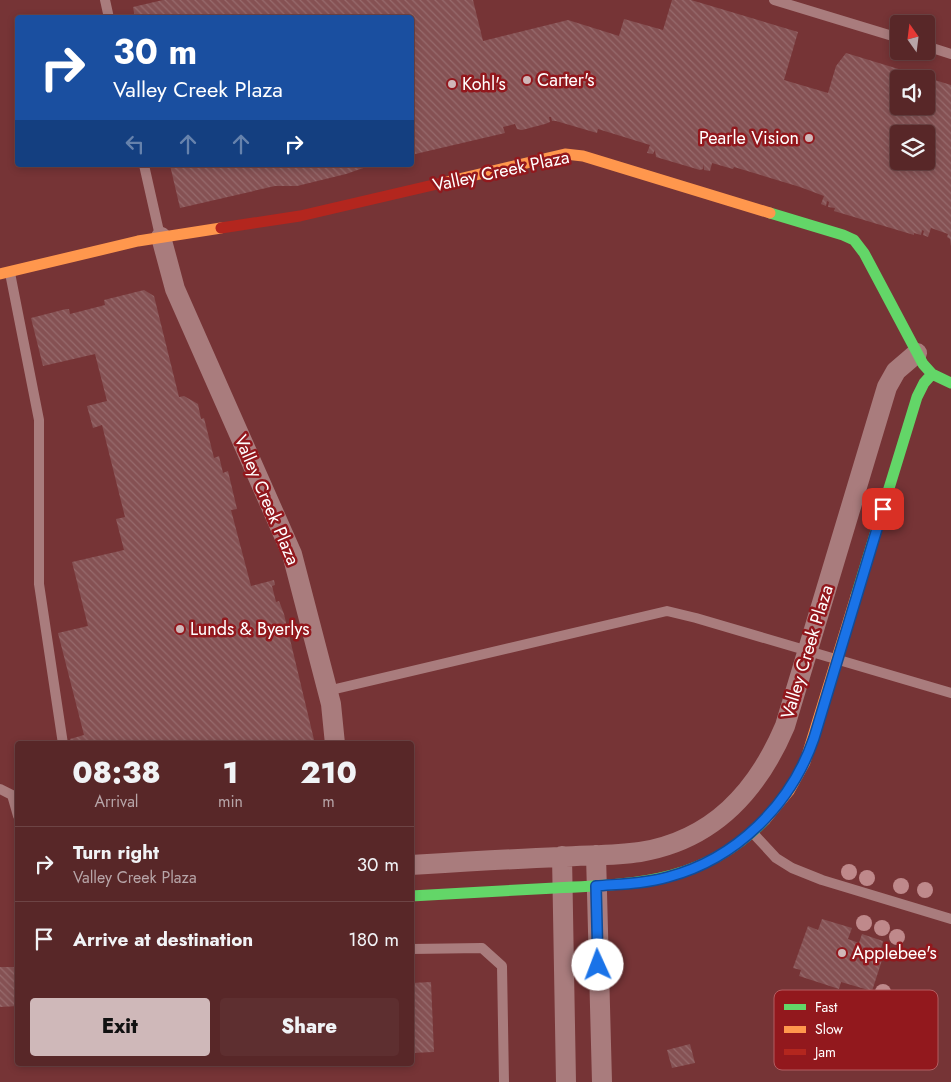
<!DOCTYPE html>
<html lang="en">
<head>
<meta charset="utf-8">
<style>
	:root { --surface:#582728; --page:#5e2f30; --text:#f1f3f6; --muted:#b7a5a8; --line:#6d4445; --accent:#cfb8b9 }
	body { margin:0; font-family:Jost,sans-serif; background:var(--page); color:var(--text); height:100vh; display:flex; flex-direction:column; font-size:19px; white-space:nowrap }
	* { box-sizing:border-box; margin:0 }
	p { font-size:16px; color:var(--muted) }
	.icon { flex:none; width:28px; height:28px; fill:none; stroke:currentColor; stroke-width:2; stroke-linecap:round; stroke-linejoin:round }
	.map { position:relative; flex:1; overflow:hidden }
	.panel { position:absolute; left:15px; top:741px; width:399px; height:325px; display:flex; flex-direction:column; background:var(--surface); border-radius:5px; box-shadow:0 2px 8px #0003,0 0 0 1px var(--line) }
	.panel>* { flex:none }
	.guide { position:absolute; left:15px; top:15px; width:399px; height:152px; border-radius:5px; box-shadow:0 2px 8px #0003,0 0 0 1px var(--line); background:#1a4fa0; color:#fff; overflow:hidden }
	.needle { width:32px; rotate:346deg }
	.controls { position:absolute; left:890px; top:15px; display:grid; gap:10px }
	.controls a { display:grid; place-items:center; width:45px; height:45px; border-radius:5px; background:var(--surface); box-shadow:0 2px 8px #0003,0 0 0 1px var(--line); font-size:25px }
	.pin { position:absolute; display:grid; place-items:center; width:42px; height:42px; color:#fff; margin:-21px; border-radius:10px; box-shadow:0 2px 8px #0006 }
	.me { position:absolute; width:55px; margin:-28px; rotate:358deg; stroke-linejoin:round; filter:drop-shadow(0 0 4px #0008) }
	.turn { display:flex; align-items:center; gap:18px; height:105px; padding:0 15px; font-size:22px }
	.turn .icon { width:65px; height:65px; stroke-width:2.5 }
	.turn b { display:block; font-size:35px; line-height:42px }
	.lanes { display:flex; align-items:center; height:48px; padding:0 15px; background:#0003; justify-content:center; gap:25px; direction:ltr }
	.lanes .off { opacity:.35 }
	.eta { display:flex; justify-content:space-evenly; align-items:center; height:85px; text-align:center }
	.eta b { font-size:30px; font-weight:800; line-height:35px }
	.button { display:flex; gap:10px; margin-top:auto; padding:10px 15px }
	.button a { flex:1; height:58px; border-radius:5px; background:var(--accent); color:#111; font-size:20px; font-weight:800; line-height:58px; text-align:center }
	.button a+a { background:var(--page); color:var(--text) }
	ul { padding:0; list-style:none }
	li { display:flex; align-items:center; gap:15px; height:75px; padding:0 15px; border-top:1px solid var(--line) }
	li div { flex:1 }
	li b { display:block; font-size:19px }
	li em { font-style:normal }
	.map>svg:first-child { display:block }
	.building { fill:url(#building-back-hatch); fill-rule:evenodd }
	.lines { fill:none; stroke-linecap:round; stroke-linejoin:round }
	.lane { stroke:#a97c7d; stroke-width:10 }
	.street { stroke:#a97c7d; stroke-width:20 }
	.fast { stroke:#63d668; stroke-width:11 }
	.slow { stroke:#ff974d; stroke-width:11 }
	.jam { stroke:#b3261e; stroke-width:11 }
	.tree { fill:#bf898b }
	.route-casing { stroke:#114b97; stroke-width:12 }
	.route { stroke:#1a73e8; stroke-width:9 }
	.poi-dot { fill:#cfb8b9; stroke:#92181d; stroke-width:2 }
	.labels { text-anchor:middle; stroke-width:5; stroke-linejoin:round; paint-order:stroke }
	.poi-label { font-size:18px; fill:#fff; stroke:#92181d; text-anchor:start }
	.street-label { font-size:18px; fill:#fff; stroke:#92181d }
	.key { fill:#92181d; stroke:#b35d61; stroke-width:1 }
	.key-label { font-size:14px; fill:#fff }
</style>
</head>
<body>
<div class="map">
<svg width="951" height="1082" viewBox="0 0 951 1082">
	<defs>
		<pattern id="building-back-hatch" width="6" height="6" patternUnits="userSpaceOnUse" patternTransform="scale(1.25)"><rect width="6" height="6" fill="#855153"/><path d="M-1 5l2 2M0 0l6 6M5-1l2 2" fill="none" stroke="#976b6d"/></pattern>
	</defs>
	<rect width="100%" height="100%" fill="#763436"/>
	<path class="building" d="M163,0H473L483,41L568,20L619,36L624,19L663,30L672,0H691L798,32L784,80L828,93L836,66L846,53L951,85V246L950,239L947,237L948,234L931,228L928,237L923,235L924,231L922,230L921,235L914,233V235L834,211L835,208L828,207L829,202L827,201L826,206L821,204L824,196L800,187L734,167L733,169L712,163L710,171L704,170V164L703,169L700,170L656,157L655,150L653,154L647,153L650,145L598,129L597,133L556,121H552L551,117H549L550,122L545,124L522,130L517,129L515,124L503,127L505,133L411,155V18H135L133,7ZM899,79H926V106H899ZM899,134H926V161H899Z
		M170,165H369V166L346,174L297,186H275L180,208Z
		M144,290L154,296L179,397L184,396L198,404L201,419L204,418L214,458L219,456L223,473L228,471L237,509L231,510L251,586L274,580L275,585L272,586L276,602L279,601L284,614L315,744H71L70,739L84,735L58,633L88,626L72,562L124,550L116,519L125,517L102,425L93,428L87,406L107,401L95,354L43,366L31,318L66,309H69L70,314L105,305L104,300Z
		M822,919L852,928L848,939L859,943L862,934L883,941L881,949L885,951L872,991L841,982L839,989L799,976L801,970L793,968L808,926L818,930Z
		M0,967H18V1006L0,1007Z
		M431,982L434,1052L411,1053V983Z
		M690,1044L695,1063L672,1068L667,1050Z"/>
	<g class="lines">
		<path class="lane" d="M105,0L109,18
			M774,0L899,38
			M926,46L951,54
			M144,165L160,236
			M10,273L39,420V584L63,744
			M327,691L667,611L696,618L951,693
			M0,789L12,795L18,816
			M752,832L776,858L792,868L822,880L951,919
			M411,949L482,948L502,966L504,1082"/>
		<path class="street" d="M161,237L175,289L292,554L331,704L335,744
			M596,855L602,1082
			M562,856L566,1082
			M411,865C461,862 510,859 560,857C586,855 613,856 640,852C713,840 757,792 785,726L887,387L896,371L917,353"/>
		<path class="fast" d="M770,213L843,235L854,240L864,253L923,364L932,374L951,383
			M856,596L917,397L924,383L932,374
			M411,896C459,893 507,891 555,888C637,884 703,883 765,820"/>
		<path class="slow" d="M446,182L565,154L583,156L770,213
			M0,274L138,241L221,228
			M765,820L789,791L805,762L856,596"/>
		<path class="jam" d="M221,228L300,216L446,182"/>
	</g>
	<g class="tree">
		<circle cx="849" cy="872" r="8"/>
		<circle cx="867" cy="878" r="8"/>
		<circle cx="901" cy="886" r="8"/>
		<circle cx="925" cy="890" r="8"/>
		<circle cx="864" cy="923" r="8"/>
		<circle cx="882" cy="928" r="8"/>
		<circle cx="897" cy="937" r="8"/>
		<circle cx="883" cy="992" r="8"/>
	</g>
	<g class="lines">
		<defs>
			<path id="route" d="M598,965L596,886C620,884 644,884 668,877C736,859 791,805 814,738L883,509"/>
		</defs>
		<use href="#route" class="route-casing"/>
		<use href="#route" class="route"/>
	</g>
	<g class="poi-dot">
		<circle cx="527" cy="80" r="5"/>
		<circle cx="452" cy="84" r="5"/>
		<circle cx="809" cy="138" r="5"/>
		<circle cx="180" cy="629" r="5"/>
		<circle cx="842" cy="953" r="5"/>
	</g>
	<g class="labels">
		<g class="poi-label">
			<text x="537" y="86">Carter's</text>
			<text x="462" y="90">Kohl's</text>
			<text x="799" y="144" text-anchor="end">Pearle Vision</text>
			<text x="190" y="635">Lunds &amp; Byerlys</text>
			<text x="852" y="959">Applebee's</text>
		</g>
		<g class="street-label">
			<text transform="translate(501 171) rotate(-12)" y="6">Valley Creek Plaza</text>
			<text transform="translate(267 500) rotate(67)" y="6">Valley Creek Plaza</text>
			<text transform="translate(807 652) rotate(-73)" y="6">Valley Creek Plaza</text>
		</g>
	</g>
	<rect x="774" y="990" width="164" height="80" rx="8" class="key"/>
	<rect x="784" y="1004" width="22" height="6" fill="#63d668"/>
	<rect x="784" y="1026" width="22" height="7" fill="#ff974d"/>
	<rect x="784" y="1049" width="22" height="6" fill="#b3261e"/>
	<g class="key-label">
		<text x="815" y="1012">Fast</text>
		<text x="815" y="1034">Slow</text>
		<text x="815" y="1057">Jam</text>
	</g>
</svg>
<div class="controls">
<a><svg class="needle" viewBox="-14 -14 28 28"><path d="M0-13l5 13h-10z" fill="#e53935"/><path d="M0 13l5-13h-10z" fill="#b7a5a8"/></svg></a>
<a><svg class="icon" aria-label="sound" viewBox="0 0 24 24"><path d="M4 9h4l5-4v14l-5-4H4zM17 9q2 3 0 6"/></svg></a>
<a><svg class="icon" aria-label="layers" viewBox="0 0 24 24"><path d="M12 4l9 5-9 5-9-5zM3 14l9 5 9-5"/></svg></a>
</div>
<div class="pin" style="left:883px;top:509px;background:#d93025"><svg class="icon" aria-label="arrive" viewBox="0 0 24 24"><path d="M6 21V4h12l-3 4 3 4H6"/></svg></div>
<svg class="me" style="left:598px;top:965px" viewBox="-20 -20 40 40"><circle r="19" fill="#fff"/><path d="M0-13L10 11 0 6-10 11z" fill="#1a73e8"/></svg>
<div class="guide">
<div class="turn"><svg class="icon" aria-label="right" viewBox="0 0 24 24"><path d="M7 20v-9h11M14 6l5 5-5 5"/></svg><div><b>30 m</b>Valley Creek Plaza</div></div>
<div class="lanes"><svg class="icon off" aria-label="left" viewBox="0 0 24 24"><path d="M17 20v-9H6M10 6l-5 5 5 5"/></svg><svg class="icon off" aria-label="ahead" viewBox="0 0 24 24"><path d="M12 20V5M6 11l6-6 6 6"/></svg><svg class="icon off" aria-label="ahead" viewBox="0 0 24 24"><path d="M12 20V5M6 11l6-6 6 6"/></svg><svg class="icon" aria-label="right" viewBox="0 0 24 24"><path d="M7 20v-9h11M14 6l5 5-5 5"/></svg></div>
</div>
<section class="panel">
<div class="eta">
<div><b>08:38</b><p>Arrival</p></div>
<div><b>1</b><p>min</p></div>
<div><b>210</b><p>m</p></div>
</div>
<ul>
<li><svg class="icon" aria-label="right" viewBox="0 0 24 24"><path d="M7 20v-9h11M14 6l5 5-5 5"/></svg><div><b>Turn right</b><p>Valley Creek Plaza</p></div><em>30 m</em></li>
<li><svg class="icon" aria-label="arrive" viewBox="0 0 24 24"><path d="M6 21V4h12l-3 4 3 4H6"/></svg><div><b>Arrive at destination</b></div><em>180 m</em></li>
</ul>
<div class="button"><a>Exit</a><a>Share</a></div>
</section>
</div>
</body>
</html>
